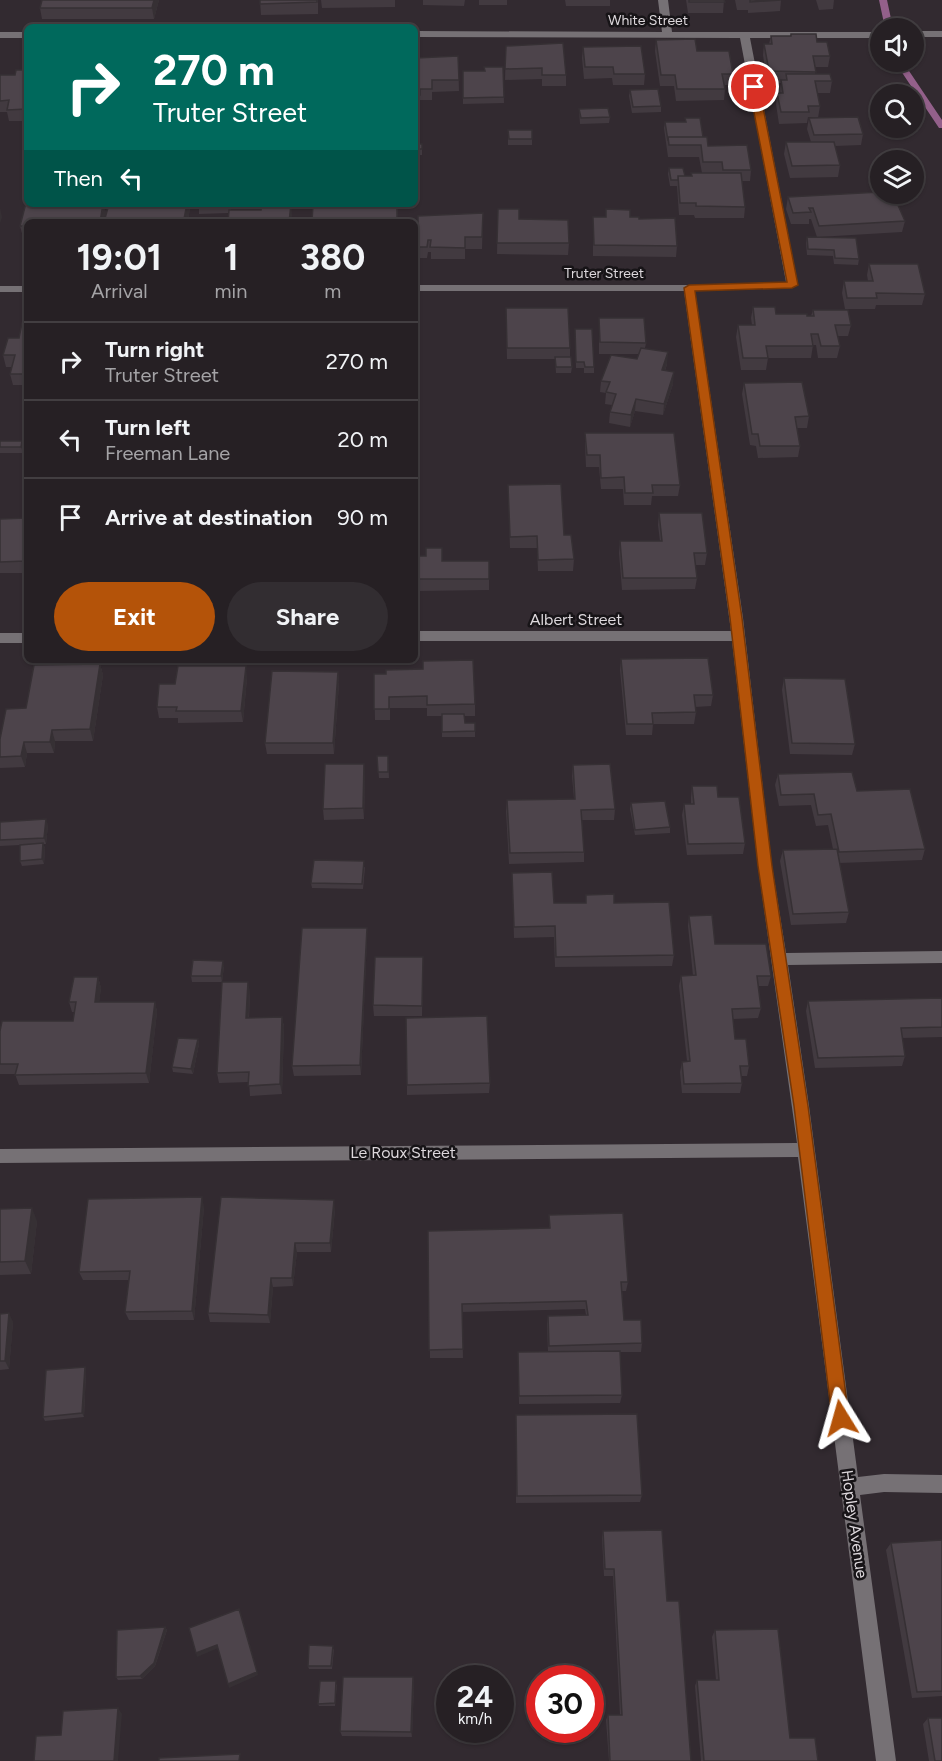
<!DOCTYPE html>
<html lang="en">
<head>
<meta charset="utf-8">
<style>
	:root { --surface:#262024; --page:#322d31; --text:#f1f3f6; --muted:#a4a3a6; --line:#423e41; --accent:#b45309 }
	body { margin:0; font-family:Figtree,sans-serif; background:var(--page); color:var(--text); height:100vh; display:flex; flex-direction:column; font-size:22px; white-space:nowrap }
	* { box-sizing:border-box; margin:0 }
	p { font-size:20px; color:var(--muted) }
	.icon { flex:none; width:33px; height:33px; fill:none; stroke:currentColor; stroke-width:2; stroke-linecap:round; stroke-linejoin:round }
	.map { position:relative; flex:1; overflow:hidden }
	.details { position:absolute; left:24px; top:219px; width:394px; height:444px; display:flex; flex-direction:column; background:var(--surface); border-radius:9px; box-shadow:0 2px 4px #0004,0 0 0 2px var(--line) }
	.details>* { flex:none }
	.top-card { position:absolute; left:24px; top:24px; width:394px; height:183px; border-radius:9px; box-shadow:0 2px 4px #0004,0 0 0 2px var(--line); background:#00695c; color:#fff; overflow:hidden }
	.buttons { position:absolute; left:870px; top:18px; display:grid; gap:12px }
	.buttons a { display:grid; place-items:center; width:54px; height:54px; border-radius:50%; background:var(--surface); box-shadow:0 2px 4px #0004,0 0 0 2px var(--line); font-size:30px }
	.speed { position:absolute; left:436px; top:1665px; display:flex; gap:12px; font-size:30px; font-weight:700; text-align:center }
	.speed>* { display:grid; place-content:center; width:78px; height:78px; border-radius:50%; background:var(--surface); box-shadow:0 2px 4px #0004,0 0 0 2px var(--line); line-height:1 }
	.speed small { font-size:15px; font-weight:400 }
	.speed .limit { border:9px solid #d22; background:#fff; color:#111 }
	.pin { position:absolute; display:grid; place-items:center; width:51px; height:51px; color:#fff; margin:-26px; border:3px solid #fff; border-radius:50%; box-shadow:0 2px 6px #0007 }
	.me { position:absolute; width:66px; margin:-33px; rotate:352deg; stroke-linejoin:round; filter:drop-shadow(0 0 4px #0008) }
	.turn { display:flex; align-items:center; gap:21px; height:126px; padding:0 30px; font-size:27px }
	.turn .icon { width:78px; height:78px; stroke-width:2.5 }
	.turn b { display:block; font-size:42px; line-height:51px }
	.then { display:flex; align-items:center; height:57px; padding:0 30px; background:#0003; gap:12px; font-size:22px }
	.eta { display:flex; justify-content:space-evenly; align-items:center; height:102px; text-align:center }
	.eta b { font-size:36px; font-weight:700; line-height:42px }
	.action { display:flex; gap:12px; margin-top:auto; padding:12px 30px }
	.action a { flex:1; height:69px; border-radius:36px; background:var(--accent); color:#fff; font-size:24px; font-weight:700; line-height:69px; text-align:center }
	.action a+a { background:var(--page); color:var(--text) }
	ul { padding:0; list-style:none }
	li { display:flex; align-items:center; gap:18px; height:78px; padding:0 30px; border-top:2px solid var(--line) }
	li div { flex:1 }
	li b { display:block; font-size:22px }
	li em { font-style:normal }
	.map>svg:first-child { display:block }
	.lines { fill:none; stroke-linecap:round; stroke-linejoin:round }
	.stream { fill:#93608a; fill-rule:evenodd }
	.minor { fill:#767175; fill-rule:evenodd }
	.wall { fill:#423a40 }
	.shaded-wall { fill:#363034 }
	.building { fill:#4d444b; stroke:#363034; stroke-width:1.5 }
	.route { fill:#b45309; stroke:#753606; stroke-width:1.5 }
	.labels { text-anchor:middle; stroke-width:5; stroke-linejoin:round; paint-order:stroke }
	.far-street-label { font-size:14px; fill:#ddd8dc; stroke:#171417 }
	.street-label { font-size:16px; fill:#ddd8dc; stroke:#171417 }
</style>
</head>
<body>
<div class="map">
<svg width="942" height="1761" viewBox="0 0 942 1761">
	<rect width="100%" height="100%" fill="#322a30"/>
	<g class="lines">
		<path class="stream" d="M879,0H887L893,28H885Z
			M895,62H903L942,120V128H939Z"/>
		<path class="minor" d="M658,0H668L672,32H880V38H750L798,285L792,288L695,291L743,618L772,866L786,953L942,951V963L788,965L809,1106L858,1477L884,1474L942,1475V1493L884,1492L860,1495L896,1761H876L798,1157L0,1163V1149L797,1143L758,866L732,641H416V631H731L684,291H416V285H689L786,282L740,38L416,37V31L662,32Z
			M914,31H942V37H914Z
			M0,32H27V38H0Z
			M0,286H27V292H0Z
			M0,633H27V643H0Z"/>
	</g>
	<path class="wall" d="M159,0L154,19H42L40,8Z
		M260,0H318V14L261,15Z
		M321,0H395V7L322,8Z
		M423,0H465L464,6L423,5Z
		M479,0H507V5H479Z
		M565,0H610V6H566Z
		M686,0H724L723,13H688Z
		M735,0H781L780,11L748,13V10H737Z
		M816,0H834L833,9L819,10Z
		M791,34L817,42L830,56L828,67H815V74L832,81L830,93H817L820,106L818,118L808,117L807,123L779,124L776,104L777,93H779L781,83H767L763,55L764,44H769L771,36H790Z
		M656,40L697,51L733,74L732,85H724L725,89L724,100L676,101L674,86H660L655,51Z
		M506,46L566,75V86H542V79L505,80Z
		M583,47L645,74L644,85H613L612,78L584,79L582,58Z
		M458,56L459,91L432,92V100H420V107H416V58Z
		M503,67L504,103L463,104V71H485Z
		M27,70V121H9L7,112H0V75H15Z
		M630,90L661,106V112L632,113L629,96Z
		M579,109L610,117L609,123L580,124Z
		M685,118L703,137L708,146L751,170L750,181H742L745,207L744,218H695L694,215H679L677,186H670L668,174L669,168L685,176H691L702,173L699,157H668L664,128L665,122H685Z
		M809,118L863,134L861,145L835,146L840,165L838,177L790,178L784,154L786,142H811L807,129Z
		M508,130H532V145H508Z
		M416,144H422V155H416Z
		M788,197L905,221L902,232L818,237L859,259L858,265L834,264L833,256L807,255L806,243L807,237H817L811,219H809V224H791L786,209Z
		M27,204H104L106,215L27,222V237H23L20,226Z
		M109,204H190V207L188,222H104Z
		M199,204H231V210L292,215L229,213L199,214Z
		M313,204H398L397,222H312Z
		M498,209L569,243L568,255L497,254Z
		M606,209L639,219L677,246L676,257L593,256V217H606Z
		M483,213L482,249H465V259H431V252H428L427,258H416V227Z
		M869,264L925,294L922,305H876L875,309H845L842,293L844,281H868L867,275Z
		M753,307L776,314L807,316H811L813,310L851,325L848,336H838L840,346L837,358H818L816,345H813L811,358H768L766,370H741L736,337L738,325H752L751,318Z
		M599,318L646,343L645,348L667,364L665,371L673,384L663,415L635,411L630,427L609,423L610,412L612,405L605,404L606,393L600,392L601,381L637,359L639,354H599Z
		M506,320L570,348V357L572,367L571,373H556L555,359H507Z
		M27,323V385H13L10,374L12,367H6L3,355L19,338Z
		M575,329L594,367V373H584V368H576Z
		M744,383L809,416L807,428H797L800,446L798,457L758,458L756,446L750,445L742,394Z
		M585,433L680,485L678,496H652L651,505H624L623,489H601L599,467H586L585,445Z
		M0,441L24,447L23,453H0Z
		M508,485L574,559L573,571H538L537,548H510Z
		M659,513L707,553L705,565H695L697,578L695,589L622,590L619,553L620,541H660L658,525Z
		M27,518V573H0V519Z
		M416,556L442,561H489V590L416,591Z
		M621,659L713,695L711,706L695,707L696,712L694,724H653L652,735H626L620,670Z
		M100,664L103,675L93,741H55L54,753H27L25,767L0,768V757L26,708Z
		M338,672L339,683L334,754H267L265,743Z
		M374,674L475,704V716H465V723H475V737H442V716H427V708H390V720H375Z
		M247,678L243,722L178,723V718H159L157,707L175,684Z
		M784,678L855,744L852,755L790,754L782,690Z
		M377,756H388L389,778H379Z
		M573,765L615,809L614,820H582L584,852V862L509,864L506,811L507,800L574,799L572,776Z
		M778,774L857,791L925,849L922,860L839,863L849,912L846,923L791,925L780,861L783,850L833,849L828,825L816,826L811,805L779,806L775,785Z
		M365,775L364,819L324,820L323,809Z
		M692,786L718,797L745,843L743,854L687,855L682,815L684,804H691V797Z
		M631,803L670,827V833L635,835L630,809Z
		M0,822L48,825L46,844H43L45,848L44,864L22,866L20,861V845L0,846Z
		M365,867L363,889L312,888L311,883Z
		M512,873L554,903H586V895L614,903L674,955L672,966L555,967L554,937L514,938Z
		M689,916L715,944L771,976L768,986H758L761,1008L758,1018L733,1019L735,1039L749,1066L747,1076H741L742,1083L740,1093H682L680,1072L682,1062L687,1061L679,986L681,976H693L688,926Z
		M367,928V938L361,1075L294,1076L292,1066Z
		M423,957L422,1016H374L373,1005Z
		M224,966L222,982H192L191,976Z
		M98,977L101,988L99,1002H155L157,1012L149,1083L19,1085L15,1074H0V1031L73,1021L74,1012H72L69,1002Z
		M250,992L249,1018L282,1017L284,1027L282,1094L250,1096L249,1082L219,1083L217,1073Z
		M942,998V1037L902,1038L905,1056L902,1066L815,1068L806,1011L808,1001Z
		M198,1039L199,1044L193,1074L173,1072L172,1067Z
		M490,1083L489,1093L407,1095V1085Z
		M204,1207L194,1320H129L125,1312L129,1280H83L79,1272Z
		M0,1209L37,1221L31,1274L0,1275Z
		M335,1209L331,1252H297L293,1286L273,1287L270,1323L210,1322L208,1313Z
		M549,1215L628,1282L626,1291H622L624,1320L642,1343L641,1352H620L622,1395L620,1403L519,1404L518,1352H548L547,1324L548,1316L586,1315L585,1309L462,1312L463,1358H430L428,1231L549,1228Z
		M0,1314L13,1322L9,1369L0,1370Z
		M85,1367L86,1371L84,1417L45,1421L43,1417Z
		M516,1415L642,1495L640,1502L516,1503Z
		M603,1531L667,1601L691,1761H609L606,1720L608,1715H620L613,1576H604L602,1538Z
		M942,1540V1696L912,1698L886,1550L891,1543Z
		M165,1627L167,1630L155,1666L142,1679L118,1680L116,1677Z
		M715,1630L790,1738L818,1761H701L695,1686L697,1680H716L712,1637Z
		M334,1649L332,1669H309L308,1666Z
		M413,1677L414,1683L412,1737L342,1736L340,1731Z
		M337,1684L335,1706H319L318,1704Z
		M928,1718L942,1761H929L923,1724Z"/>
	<path class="shaded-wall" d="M154,0H159L154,19L152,8Z
		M104,204L106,215L104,222H100Z
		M187,204H190V207L188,222H185L184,219Z
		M291,204L292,215L291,222H289Z
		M0,208L2,217L0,223Z
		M668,352L667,364L661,382L662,370Z
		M674,372L673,384L663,415L664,404Z
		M636,399L635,411L630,427L631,415Z
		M22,441L24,447L23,453L21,447Z
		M100,664L103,675L93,741L90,729Z
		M246,666L247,678L243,722L241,711Z
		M338,672L339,683L334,754L333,743Z
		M52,730L55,741L54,753L50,742Z
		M24,742L27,753L25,767L21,756Z
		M364,764L365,775L364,819L363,808Z
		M46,819L48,825L46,844L44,838Z
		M43,843L45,848L44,864L42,859Z
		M367,928V938L361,1075L360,1065Z
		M223,961L224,966L222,982L221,976Z
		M98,977L101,988L98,1012L95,1002Z
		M248,982L250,992L248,1028L246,1018Z
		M155,1002L157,1012L149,1083L146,1073Z
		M282,1017L284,1027L282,1094L280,1084Z
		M198,1039L199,1044L193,1074L191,1069Z
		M202,1197L204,1207L194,1320L192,1311Z
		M334,1200L335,1209L331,1252L330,1243Z
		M32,1208L37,1221L31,1274L25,1261Z
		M295,1243L297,1252L293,1286L292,1278Z
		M271,1278L273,1287L270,1323L268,1315Z
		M9,1313L13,1322L9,1369L5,1361Z
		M85,1367L86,1371L84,1417L82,1413Z
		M239,1609L258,1675L229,1688L228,1684Z
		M165,1627L167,1630L155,1666L142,1679L140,1676Z
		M217,1645L218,1648L197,1657L196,1653Z
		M413,1677L414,1683L412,1737L411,1732Z
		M118,1708L122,1714L118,1761H114Z"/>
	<path class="building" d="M42,0H154L152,8H40Z
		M260,0H317V2L260,4Z
		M689,0H724L725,2H689Z
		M750,0H781L750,2Z
		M791,34H816L817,42H827L830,56H813L816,72L769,71L764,44H772L771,36H791Z
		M695,39L697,51H729L733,74H722L725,89H677L675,75H661L656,40Z
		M563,43L566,75H542V68L505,69L506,46Z
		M641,46L645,74H614L613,67H585L583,47Z
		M458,56L459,80H432V89H420V95H416V58Z
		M484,67H503L504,97L463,98V71H485Z
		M16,70H27V109L7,110L9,100L0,101V75H15Z
		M786,74H830L832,81H815L820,106H808L809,112H781L777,93H783L781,80H787Z
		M658,89L661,106L633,107L630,90Z
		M608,108L610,117L581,118L579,109Z
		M858,117L863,134L814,135L809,118Z
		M685,118H700L703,137H668V141L665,122H686Z
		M508,130H532V139H509Z
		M668,137H707L708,146L747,145L751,170H723L722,162H703L701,145H669Z
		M786,142H834L840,165L792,166Z
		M416,144H422V149H416Z
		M669,168H683L685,176H678V180H671Z
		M691,173H741L745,207L696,206V203H680L678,176H692Z
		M880,192V194H893L905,221L819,226L813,208H809L811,212L793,213L788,197Z
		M27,199V204H103L100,222H27V226H20Z
		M109,204H187L184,219H157L156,222H104Z
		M199,204H230V207L198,208Z
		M262,204H291L289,222H228L229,210H261Z
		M313,204H397V218H381V222H312Z
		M498,209H519V219L568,220L569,243H497Z
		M606,209L630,210V217H639V219L675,218L677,246L594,245L593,217H606Z
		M483,213L482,237H465V248L430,247L431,240H428L427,247H416V227H418V216Z
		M807,237L856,238L859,259L835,258L834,250L808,249Z
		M869,264H918L925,294L876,293L877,298H847L844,281H873Z
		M753,307H775L776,314H807V316H814L813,310H848L851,325H835L840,346H821L818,334H811L813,346H766L768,358H743L738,325H755Z
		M506,308H568L570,348H507Z
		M599,318H644L646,343L600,342Z
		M22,323H27V374H10L15,355H3L8,338H19Z
		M575,329H592L594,367H585L584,362H576Z
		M641,348L668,352L662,370L674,372L664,404L636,399L631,415L610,412L616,394L606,392L610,382L601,381L611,355L637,359Z
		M555,357H571L572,367H556Z
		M802,382L809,416L795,417L800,446H760L758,434H752L744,383Z
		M585,433H674L680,485H652L653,493H625L624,477L601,478L600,455H587Z
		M0,441H22L21,447H0Z
		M561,484L564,535H571L574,559L538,560L537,536L510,537L508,485Z
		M659,513H702L707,553H694L697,578H623L620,541H662Z
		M27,518V553L25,561L0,562V519Z
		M426,548H442V561H489V579H416V556H426Z
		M708,658L713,695H694L696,712L652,713L653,724H627L621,659Z
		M473,660L475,704L427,705V696L389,697V709H374V674H386V670L423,669V661Z
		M100,664L90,729L52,730L50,742H24L21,756L0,757V739L6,709L26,708L34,665Z
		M178,666H246L241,711H176L177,707H157L159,684H175Z
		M272,671L338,672L333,743H265Z
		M784,678L845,679L855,744L792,743Z
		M442,714H464L465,723H475V731L442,732Z
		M377,756H388V772H378Z
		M325,764H364L363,808L323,809Z
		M610,764L615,809L581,810L584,852L510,853L507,800L575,799L573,765Z
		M852,772L857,791L910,789L925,849L839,852L831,814L818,815L814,794L781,795L778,774Z
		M692,786H717L718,797H739L745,843L688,844L684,804H694Z
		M665,801L670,827L635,830L631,803Z
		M46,819L44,838L0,840V822Z
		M43,843L42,859L20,861V845Z
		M837,849L849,912L793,914L783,850Z
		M314,860L364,861L362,884L311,883Z
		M552,872L554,903H586V895L614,894V903L669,902L674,955L556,957L555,926L514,927L512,873Z
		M712,915L715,944H766L771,976H757L761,1008L732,1009L735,1039H746L749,1066H740L742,1083L684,1084L682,1062L690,1061L681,976L696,975L689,916Z
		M302,928H367L360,1065L292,1066Z
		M375,957H423L422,1006L373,1005Z
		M193,960L223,961L221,976H191Z
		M74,977H98L95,1002H155L146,1073L15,1075L18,1064H0V1031L2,1021H73L76,1002H69Z
		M222,982H248L246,1018L282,1017L280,1084L248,1086L249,1072L217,1073Z
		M942,998V1027L901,1028L905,1056L818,1058L808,1001Z
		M487,1016L490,1083L407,1085L406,1018Z
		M178,1038L198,1039L191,1069L172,1067Z
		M202,1197L192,1311L125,1312L130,1271L79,1272L88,1199Z
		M221,1197L334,1200L330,1243H295L292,1278H271L268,1315L208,1313Z
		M32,1208L25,1261L0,1262V1209Z
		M623,1213L628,1282H621L624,1320H641L642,1343L549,1346L548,1316L588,1315L586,1301L462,1304L463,1349L429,1350L428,1231L550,1228L549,1215Z
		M9,1313L5,1361H0V1314Z
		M620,1351L622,1395L519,1396L518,1352Z
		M85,1367L82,1413L43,1417L46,1370Z
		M637,1414L642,1495L517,1496L516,1415Z
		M662,1530L667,1601H679L691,1761H610L608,1715H622L614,1569H605L603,1531Z
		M942,1540V1691L917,1692L891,1543Z
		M239,1609L257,1672L228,1684L217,1645L196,1653L189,1628Z
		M165,1627L154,1663L140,1676L116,1677L117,1630Z
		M778,1629L790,1738H815L818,1761H704L697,1680H719L715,1630Z
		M309,1645L333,1646L331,1666H308Z
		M343,1677H413L411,1732L340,1731Z
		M320,1681H336L335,1703L318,1704Z
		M118,1708L114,1761H34L36,1736L61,1735L63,1711Z
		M928,1718H942V1761H935Z
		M240,1754L239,1761H159V1758Z"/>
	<path class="route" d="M754,84L759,87L798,285L792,288L695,291L742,618L772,866L808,1106L849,1418L847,1424L841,1426L835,1424L832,1418L794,1106L758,866L730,618L684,288L689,285L787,282L749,87Z"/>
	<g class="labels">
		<g class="far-street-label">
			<text x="648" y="25">White Street</text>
			<text x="604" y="278">Truter Street</text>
		</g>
		<g class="street-label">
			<text x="576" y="625">Albert Street</text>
			<text x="403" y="1158">Le Roux Street</text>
			<text transform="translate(855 1524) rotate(82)" y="6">Hopley Avenue</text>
		</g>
	</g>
</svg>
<div class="buttons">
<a><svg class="icon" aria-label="sound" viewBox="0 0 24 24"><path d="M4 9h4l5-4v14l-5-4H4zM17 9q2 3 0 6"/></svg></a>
<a><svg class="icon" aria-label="search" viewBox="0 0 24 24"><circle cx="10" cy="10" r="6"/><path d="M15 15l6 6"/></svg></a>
<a><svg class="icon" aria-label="layers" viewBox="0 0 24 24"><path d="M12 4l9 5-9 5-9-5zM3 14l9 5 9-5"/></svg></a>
</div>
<div class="speed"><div>24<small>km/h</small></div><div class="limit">30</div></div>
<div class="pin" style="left:754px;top:87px;background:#d93025"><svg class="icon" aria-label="arrive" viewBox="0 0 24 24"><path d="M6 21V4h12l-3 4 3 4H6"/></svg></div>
<svg class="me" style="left:841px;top:1418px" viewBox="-20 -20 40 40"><path d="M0-17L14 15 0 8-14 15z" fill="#b45309" stroke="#fff" stroke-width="4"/></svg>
<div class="top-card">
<div class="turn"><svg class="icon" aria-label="right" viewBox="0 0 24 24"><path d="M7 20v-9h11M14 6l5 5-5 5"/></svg><div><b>270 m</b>Truter Street</div></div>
<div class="then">Then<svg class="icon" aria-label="left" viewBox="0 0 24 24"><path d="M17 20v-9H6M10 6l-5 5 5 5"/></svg></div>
</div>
<section class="details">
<div class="eta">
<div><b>19:01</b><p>Arrival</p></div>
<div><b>1</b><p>min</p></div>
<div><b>380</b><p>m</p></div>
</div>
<ul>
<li><svg class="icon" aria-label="right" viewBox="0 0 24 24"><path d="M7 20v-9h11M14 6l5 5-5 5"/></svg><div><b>Turn right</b><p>Truter Street</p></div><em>270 m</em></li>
<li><svg class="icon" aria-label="left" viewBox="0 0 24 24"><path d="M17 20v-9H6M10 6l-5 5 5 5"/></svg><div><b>Turn left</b><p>Freeman Lane</p></div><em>20 m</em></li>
<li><svg class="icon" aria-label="arrive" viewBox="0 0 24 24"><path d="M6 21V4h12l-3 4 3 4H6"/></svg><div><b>Arrive at destination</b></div><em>90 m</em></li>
</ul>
<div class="action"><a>Exit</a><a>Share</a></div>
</section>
</div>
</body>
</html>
